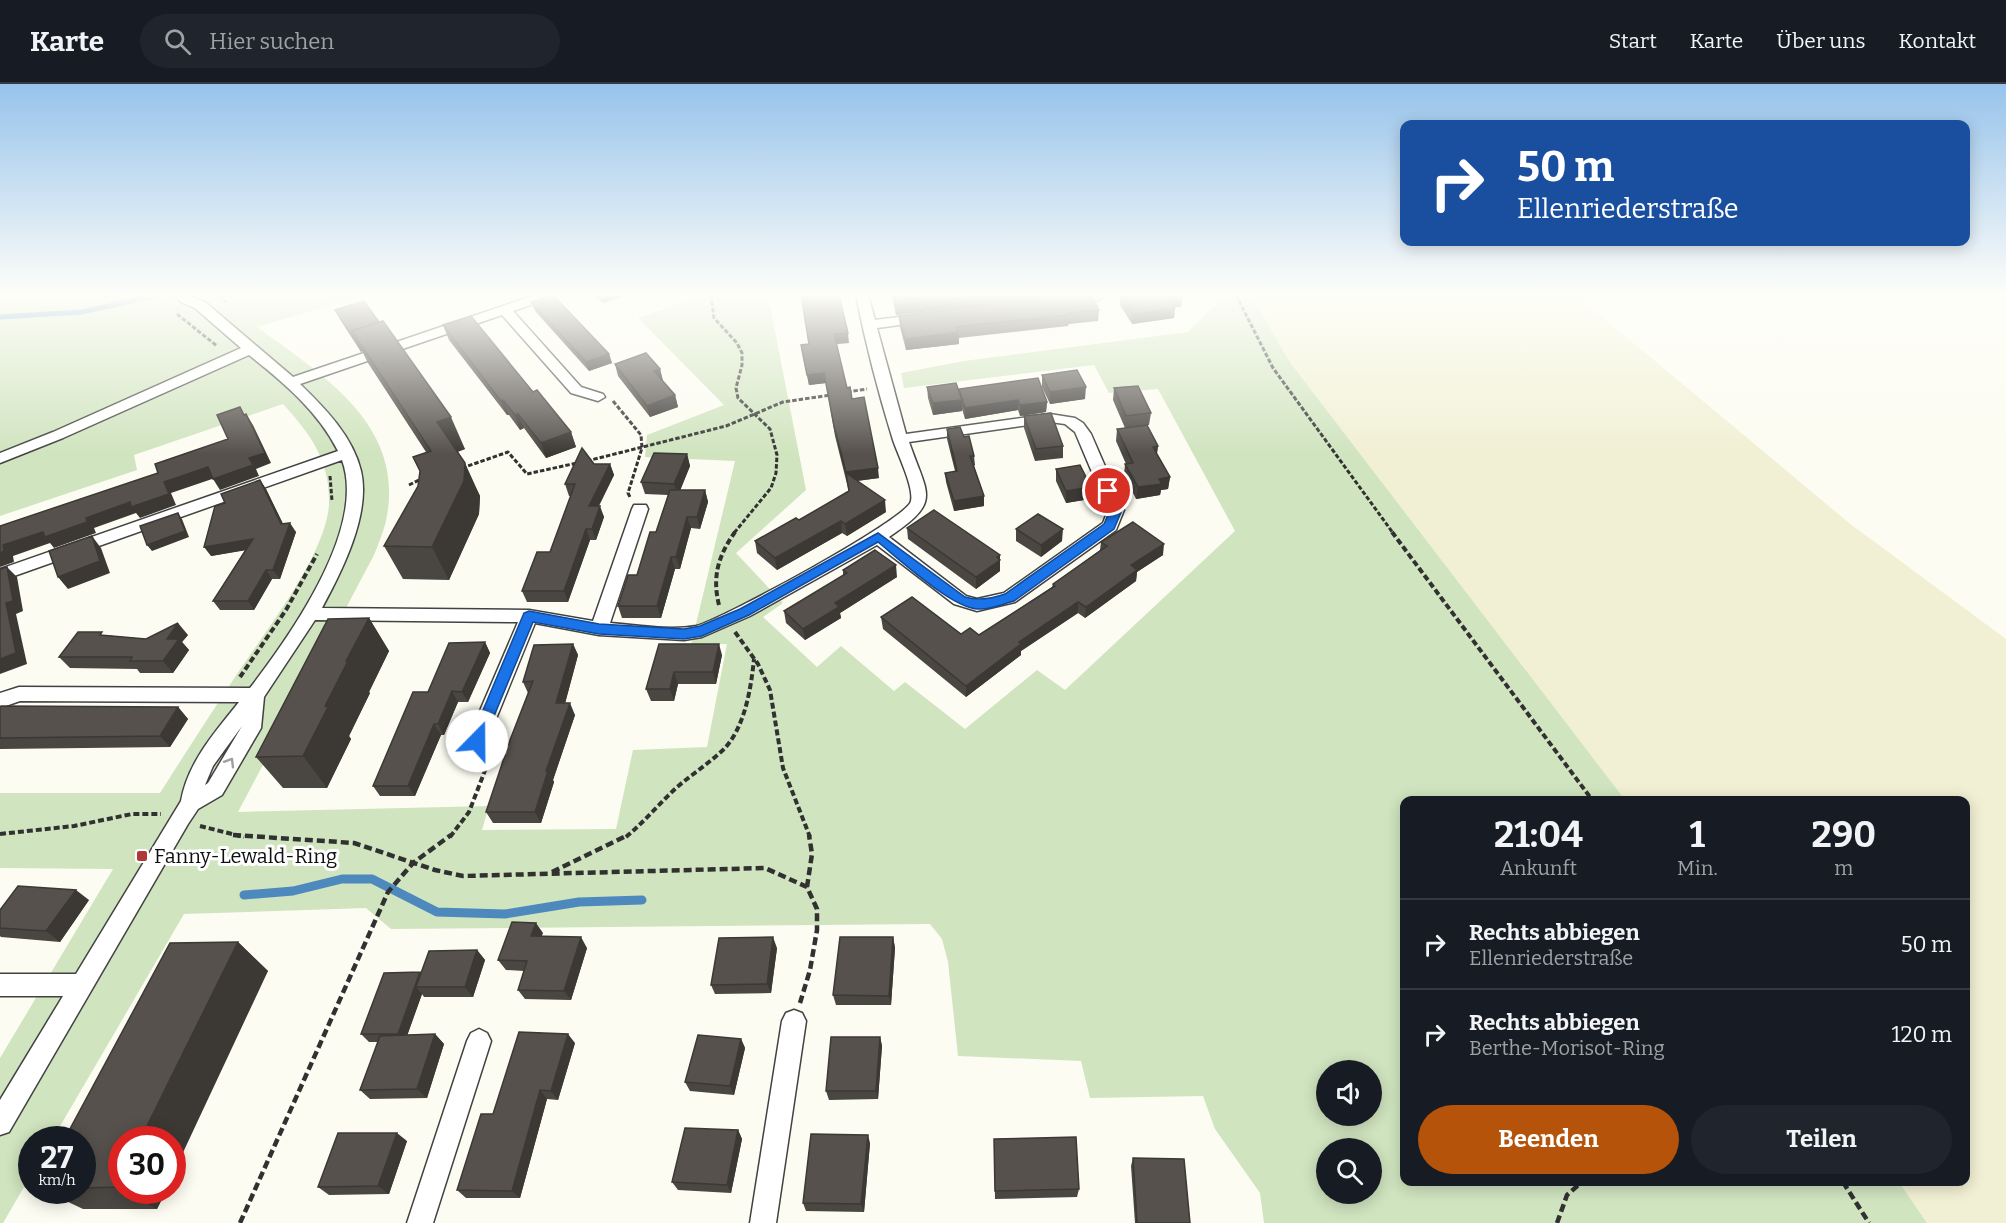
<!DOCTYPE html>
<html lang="de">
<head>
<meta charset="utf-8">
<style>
	:root { --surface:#171b24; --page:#20242c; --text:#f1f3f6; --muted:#9ea1a6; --line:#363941; --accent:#b45309 }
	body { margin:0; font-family:Bitter,serif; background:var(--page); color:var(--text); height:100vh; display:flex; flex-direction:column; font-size:22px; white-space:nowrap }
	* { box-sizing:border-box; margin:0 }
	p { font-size:20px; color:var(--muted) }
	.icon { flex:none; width:33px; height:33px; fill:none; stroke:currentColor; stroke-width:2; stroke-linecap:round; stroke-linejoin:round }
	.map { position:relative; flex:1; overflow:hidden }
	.drawer { position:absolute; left:1400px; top:712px; width:570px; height:390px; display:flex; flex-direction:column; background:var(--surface); border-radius:12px; box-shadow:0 3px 15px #0003 }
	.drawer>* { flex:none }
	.guide { position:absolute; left:1400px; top:36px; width:570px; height:126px; border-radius:12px; box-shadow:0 3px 15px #0003; background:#1a4fa0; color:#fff; overflow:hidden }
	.controls { position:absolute; left:1316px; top:976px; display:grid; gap:12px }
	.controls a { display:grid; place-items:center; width:66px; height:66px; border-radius:50%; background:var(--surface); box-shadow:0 3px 15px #0003; font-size:30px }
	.speed { position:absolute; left:18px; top:1042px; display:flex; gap:12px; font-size:30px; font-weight:700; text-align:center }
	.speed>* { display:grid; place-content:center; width:78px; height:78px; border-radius:50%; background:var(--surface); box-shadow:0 3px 15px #0003; line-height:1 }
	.speed small { font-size:15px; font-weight:400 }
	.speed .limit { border:9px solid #d22; background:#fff; color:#111 }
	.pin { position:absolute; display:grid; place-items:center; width:51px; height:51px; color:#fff; margin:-26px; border:3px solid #fff; border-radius:50%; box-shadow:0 2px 6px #0007 }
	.me { position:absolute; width:66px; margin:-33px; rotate:22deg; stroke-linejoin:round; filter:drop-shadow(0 0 4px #0008) }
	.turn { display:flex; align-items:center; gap:21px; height:126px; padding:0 18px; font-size:27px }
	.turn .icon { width:78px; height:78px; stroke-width:2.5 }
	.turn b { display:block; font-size:42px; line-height:51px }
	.eta { display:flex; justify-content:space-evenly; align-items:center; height:102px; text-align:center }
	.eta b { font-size:36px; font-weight:700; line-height:42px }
	.action { display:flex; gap:12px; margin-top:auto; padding:12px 18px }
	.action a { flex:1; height:69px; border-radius:36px; background:var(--accent); color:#fff; font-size:24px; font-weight:700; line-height:69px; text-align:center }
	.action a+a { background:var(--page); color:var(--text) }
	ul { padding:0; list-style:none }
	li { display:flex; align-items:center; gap:18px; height:90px; padding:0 18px; border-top:2px solid var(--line) }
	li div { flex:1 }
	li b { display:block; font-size:22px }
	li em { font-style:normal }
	header { display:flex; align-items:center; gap:36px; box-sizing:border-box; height:84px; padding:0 30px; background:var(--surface); border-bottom:2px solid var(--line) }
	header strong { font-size:28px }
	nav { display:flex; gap:33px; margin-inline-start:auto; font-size:21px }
	.search { width:420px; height:54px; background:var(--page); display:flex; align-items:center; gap:15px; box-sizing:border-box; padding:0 21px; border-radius:33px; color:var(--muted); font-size:22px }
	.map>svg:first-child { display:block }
	.farmland { fill:#f1f0d4 }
	.green { fill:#d0e4bf; fill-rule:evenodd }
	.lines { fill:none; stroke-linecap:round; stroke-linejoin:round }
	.stream-far1 { stroke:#4d89bc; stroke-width:5 }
	.stream { stroke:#4d89bc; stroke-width:9 }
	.minor-casing { stroke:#424242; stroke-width:3 }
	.path-far2 { stroke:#313131; stroke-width:3; stroke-dasharray:4.5 2; stroke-linecap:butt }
	.path-far1 { stroke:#313131; stroke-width:4; stroke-dasharray:6 3; stroke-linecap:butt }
	.path { stroke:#313131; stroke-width:4.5; stroke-dasharray:8 4; stroke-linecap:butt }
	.minor { fill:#fff; fill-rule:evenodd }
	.wall { fill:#4a4641 }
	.shaded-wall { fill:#3c3935 }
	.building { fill:#56514c; stroke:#3c3935; stroke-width:1.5 }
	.oneway { stroke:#9f9f9f }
	.route { fill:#1a73e8; stroke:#114b97; stroke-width:1.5 }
	.poi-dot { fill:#ad3938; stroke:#fff; stroke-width:2 }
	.labels { text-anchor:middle; stroke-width:6; stroke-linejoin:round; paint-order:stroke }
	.poi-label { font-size:20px; fill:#0f0f0f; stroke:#fff; text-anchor:start }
</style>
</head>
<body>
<header>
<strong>Karte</strong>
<div class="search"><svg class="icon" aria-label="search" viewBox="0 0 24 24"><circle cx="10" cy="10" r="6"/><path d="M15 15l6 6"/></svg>Hier suchen</div>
<nav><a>Start</a><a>Karte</a><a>Über uns</a><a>Kontakt</a></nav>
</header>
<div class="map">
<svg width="2006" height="1139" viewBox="0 0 2006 1139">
	<rect width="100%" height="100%" fill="#fdfcf2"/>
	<path class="farmland" d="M1251,211H1576L1849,439L2006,555V1139H1927L1899,1098H1965V717H1626L1289,277Z"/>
	<path class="green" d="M0,211H365L257,243C324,292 409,343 385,441C382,451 378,461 374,471L238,728L489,722L482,746L616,745L633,666L707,663L727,560L691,561L735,377L645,373L647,351L724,321L638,234L705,211H768L806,406L736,469L783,519L763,533L817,583L841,562L894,607L905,598L965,645L1037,586L1065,606L1235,447L1158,305L1109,309L1094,281L904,304L901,289L964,277L1188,248L1223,214L1222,211H1251L1289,277L1626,717H1404V1098H1899L1927,1139H1264L1260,1109L1215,1045L1203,1012L1090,1014L1081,977L958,972L948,878L942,855L930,840L391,845L366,824L184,830L52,1056H32L31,1091L3,1139H0V974L113,785L0,784V709H160C186,668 212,628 239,587C266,547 327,468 329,420C330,376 311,351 283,320L134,371L137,386L0,432ZM1326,987H1371V1032H1326ZM1326,1065H1371V1110H1326Z"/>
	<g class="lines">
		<path class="stream-far1" d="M0,233L81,228L159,211"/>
		<path class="stream" d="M244,811L293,807L342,795H372L437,828L505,830L579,818L642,816"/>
		<defs>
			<path id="minor" d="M175,211H188L205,218L293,293L535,211H553L551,214L513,227L581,303L603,310L605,313L598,317L571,309L502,231L300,300C325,324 353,353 361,387C371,430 342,487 322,524L529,526L593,537L632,425L634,421H646L648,425L610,539C637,541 669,547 696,542C721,536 908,435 911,417C914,403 898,371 893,356C879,311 865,257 856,211H868L875,236L922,230L929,234L922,238L877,244L906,350L1050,330L1075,334L1083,339L1091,350L1124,426L1116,446L1015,518L977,527L954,520L877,461L750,532L702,553L684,556L599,551L535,539L487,657L484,662L477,665L470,662L467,657L518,538L315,536L264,613L261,644L222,711L198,725L188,740L9,1048L0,1051V1016L63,912H0V890H76L181,717C188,678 215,648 239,618L20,617L0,624V609L19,603L250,604C290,552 367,444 342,376L0,497V485L338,367C318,327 283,298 249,271L63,354L0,379V369L53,348L241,264L195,224L181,218ZM1050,338L1065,340L1075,348L1108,426L1103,439L1004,509L977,515L966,512L889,453C942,417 928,413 909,358ZM242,642L208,699L205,701L213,682Z
				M1078,211H1107C1099,218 1070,223 1062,216L1063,213Z
				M794,926L802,929L806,937L776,1139H750L782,937L786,929Z
				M479,945L487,949L491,957L433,1139H407L467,957L471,949Z"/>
		</defs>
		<use href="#minor" class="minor-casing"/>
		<path class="path-far2" d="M220,211L225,218
			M711,211L714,234L737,259L742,269V281L736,304L738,314L770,345L777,371L776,389L771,404L734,449
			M1236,211L1273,284L1393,449
			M177,230L217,262
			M847,308L867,305
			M613,317L641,351L642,364L628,409L630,413
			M587,377L726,342L783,318L831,311
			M462,384L508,368L527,390L577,379
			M330,392L332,417
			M409,401L423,394"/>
		<path class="path-far1" d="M1392,448L1593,717
			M719,521C712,493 718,472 735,448
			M735,548L758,580L770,606L783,684L810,753
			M240,593L286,526L317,470
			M200,742L244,753
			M0,750L74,742L132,730H161
			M450,753L469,728L491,671
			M626,753C644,738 659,720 676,704C691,691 708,680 723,666C745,644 751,604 754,575"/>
		<path class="path" d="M233,751L354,759L435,786L463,792L765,784L807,803L817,825V846L810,886L800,919
			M552,788L628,751
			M807,803L812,770L809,751
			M1843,1098L1869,1139
			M240,1139L388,808L413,779L451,751
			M1557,1139L1567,1111L1582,1098"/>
		<use href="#minor" class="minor"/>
	</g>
	<path class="wall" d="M595,211H629L603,219Z
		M892,211H1092L1099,226L1098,237L1069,240L1068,242L959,254V260L906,266L900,243L899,232L1023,216L896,231Z
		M1120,211L1183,212L1181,223H1175L1174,234L1132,240L1120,221Z
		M531,218L609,270L612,279L589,287L535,227Z
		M335,226L465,365L457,368L480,412L479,430L449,496L403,495L384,462L418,402L420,387L426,368L368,279L362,267L361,268L341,237Z
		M443,241L533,308L571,348L576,363L546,374L524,344L520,346L509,331H507L449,256Z
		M849,259L837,260L847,304L852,315L879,394L857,397L886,428L847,452L842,449L777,486L757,469L755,457L799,436L849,408L835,352L826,299L809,301L801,261Z
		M615,280L660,285L663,297H662L675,311L678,323L650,333L618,292Z
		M1042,291L1085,315L1050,320L1042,303Z
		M927,303L959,308L1047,318L1046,328L1020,332L1018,326L965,335L962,325V327L933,331L928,314Z
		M1114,304L1151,329L1149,341H1147L1158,362L1157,370L1170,393L1168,405L1161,406L1160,411L1136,415L1124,391L1125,380H1126L1116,357L1117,345L1125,344L1113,316Z
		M1024,332L1063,362V374L1035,377L1024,344Z
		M947,345L964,353L974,372L975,381L974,382L984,412V422L954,427L946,398L945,389L955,387L947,355Z
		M687,370L690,382L680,406H705L708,418L700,445L691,444L680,485H675L661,534H622L618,522L637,491L656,448L668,411L645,410L641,398Z
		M594,380H610L614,391L599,422L604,433L596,456H590L568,518H527L522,507L550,468L571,412H569L565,400Z
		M1056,385L1090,415L1066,419L1056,397Z
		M260,396L266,405L283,440L296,448L280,495H272L254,526H220L213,517L245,466L211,472L225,419Z
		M907,444L1000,471V487L976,505L908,455Z
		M1016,445L1062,457L1041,473L1016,457Z
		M1101,458L1163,471L1137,488L1136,497L1085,534L1078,529L1021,567V571L966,613L883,545L881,533L961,550L979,551L1052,503L1053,500L1100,466Z
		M843,486L897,493L840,529L841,534L805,556L786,539L784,527L843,492Z
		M369,534L389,567L369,608L370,609L349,652L351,655L327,704H283L256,673Z
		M104,551L146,555L188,551L182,558L189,566L173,589H140L137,585L70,584L59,573Z
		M485,558L490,569L468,618H458L444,651H441L415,712H380L373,702L428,608Z
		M573,560L578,571L565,619L575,631L553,696L554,698L541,739H493L486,728L528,609L523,598Z
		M659,560L722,571L716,600H678L674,617H651L646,605Z
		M0,623H178L188,635L170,663L0,665Z
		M89,816L60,858L1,853L0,852V826Z
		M543,849L541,852L587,864L571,916L525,915L518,906L524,887L506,886L498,876Z
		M893,853L895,864L891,921H836L833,911Z
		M238,858L268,887L122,1056V1107H166L157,1125H83L45,1107H82V1056Z
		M777,864L771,909L715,910L711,901Z
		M477,866L485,876L473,913H424L422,910L407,951L435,950L444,960L427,1014L370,1015L360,1006L378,958H369L361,950L420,888L421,889Z
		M880,953L882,962L878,1015L829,1016L826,1007Z
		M741,955L745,964L734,1011L690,1007L685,998Z
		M575,959L558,1016L547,1015L520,1114H466L457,1106L493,1030Z
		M738,1046L742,1055L731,1109L678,1106L672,1098Z
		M994,1055L1079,1105L1077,1113L995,1115Z
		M407,1057L389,1110L329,1111L318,1103Z
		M870,1059L864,1128L806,1127L803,1119Z
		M1133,1074L1190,1139H1135L1131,1082Z"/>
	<path class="shaded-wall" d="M601,211H629L603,219Z
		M984,211H1069L896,231L895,221Z
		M1175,224L1174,234L1132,240L1133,230Z
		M958,248L959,260L906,266L905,255Z
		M848,249L849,259L836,260L834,250Z
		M355,256H357L362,267L361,268Z
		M609,270L612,279L589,287L586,278Z
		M660,285L663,297L657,299L654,287Z
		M824,289L826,299L809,301L807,291Z
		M1086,303L1085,315L1050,320V308Z
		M675,311L678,323L650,333L647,322Z
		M503,316L509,331H507L501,317Z
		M962,316V327L933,331V319Z
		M1018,316V326L965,335V324Z
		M1047,318L1046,328L1020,332V321Z
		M246,330L253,341L271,379L256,385L259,392L220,406L213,395L249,374Z
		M518,330L524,344L520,346L515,331Z
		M451,333L465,365L452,370L437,338Z
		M571,348L576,363L546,374L541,359Z
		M1158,362L1156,374L1153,363Z
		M687,370L690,382L678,412L674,400Z
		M465,379L480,412L479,430L449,496L432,463Z
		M610,380L614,391L593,433L589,422Z
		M208,383L215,394L171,409L176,421L140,434L136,429L94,444L96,449L54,464L50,459L13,472L14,478L0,483V469L3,461L86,434L164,398Z
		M878,384L879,394L848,398L846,389L847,398L846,388Z
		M1170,393L1168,405L1161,406L1160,411L1136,415L1138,403L1159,395Z
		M260,396L266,405L287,448L290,439L296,448L280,495L273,486L281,440Z
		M1091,403L1090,415L1066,419V407Z
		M705,406L708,418L700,445L697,433Z
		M984,412V422L954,427V417Z
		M885,416L886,428L847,452L845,440Z
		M600,422L604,433L596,456L592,445Z
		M178,429L182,435L189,453L152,467L147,461Z
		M687,433L691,444L680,485L676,473Z
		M841,437L842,449L777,486L775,474Z
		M586,445L590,456L568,518L564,507Z
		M1063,445L1062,457L1041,473V461Z
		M92,452L101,464L110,489L68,505L58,493Z
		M253,455L259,464L211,472L204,463Z
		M1164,460L1163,471L1137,488L1136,497L1085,534L1086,523L1131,481Z
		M1000,471V487L976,505V493Z
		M671,473L675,485L661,534L657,522Z
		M896,481L897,493L840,529L841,534L805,556L803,545L835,519Z
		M7,483L17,493L23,527L16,530L27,580L0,590V575L6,519Z
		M266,486L272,495L254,526L248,517Z
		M1078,518V529L1021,567V571L966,613V602L1019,558Z
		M369,534L389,567L369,608L370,609L349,652L351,655L327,704L303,672L325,622L346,577Z
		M178,539L188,551L182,558L189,566L173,589L163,577L167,555Z
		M485,558L490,569L468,618L462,608Z
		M573,560L578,571L562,631L556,619Z
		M719,560L722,571L716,600L713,588Z
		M674,588L678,600L674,617L670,605Z
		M452,607L458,618L444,651L438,640Z
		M570,619L575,631L553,696L554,698L541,739L535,728L546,687Z
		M178,623L188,635L170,663L160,652Z
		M434,640L441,651L415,712L408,702Z
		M76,806L89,816L60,858L46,847Z
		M536,839L543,849L538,862L531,852Z
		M581,853L587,864L571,916L564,907Z
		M773,853L777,864L771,909L767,900Z
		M893,853L895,864L891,921L889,912Z
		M238,858L268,887L172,1092V1056H140Z
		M477,866L485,876L473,913L465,903Z
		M420,888L427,896L416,903L422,910L405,958L398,950Z
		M435,950L444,960L427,1014L417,1005Z
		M568,950L575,959L558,1016L551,1007Z
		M880,953L882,962L878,1015L876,1007Z
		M741,955L745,964L734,1011L730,1002Z
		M540,1006L547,1015L520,1114L512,1107Z
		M738,1046L742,1055L731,1109L727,1101Z
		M397,1049L407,1057L389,1110L378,1102Z
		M868,1051L870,1059L864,1128L861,1120Z
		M122,1093V1106L116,1103Z
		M123,1107H166L157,1125Z"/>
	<path class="building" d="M553,211L609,270L586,278L531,218Z
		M801,211H839L848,249L834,250L847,304L850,303L852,315L864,313L878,384L846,388L834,342L824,289L807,291L801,261L809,260Z
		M893,211H984L895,221Z
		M1065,211H1092L1099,226L1068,229L1069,231L956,243L958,248L905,255L899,232Z
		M1121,211H1182L1183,212L1169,214L1175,224L1133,230Z
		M364,217L379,238L352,247L357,256H355L335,226Z
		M471,232L533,308L537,306L571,348L541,359L518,330L515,331L503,316L501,317L443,241Z
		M383,237L451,333L437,338L465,379L464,397L432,463L384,462L418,402L420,387L413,373L431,367L352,247Z
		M646,269L660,285L654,287L675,311L647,322L615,280Z
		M1077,286L1086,303L1050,308L1042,291Z
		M1038,294L1047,318L1020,321L1018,316L965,324L959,305Z
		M956,299L962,316L933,319L927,303Z
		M1138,302L1151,329L1126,332L1114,304Z
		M240,323L244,331L246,330L265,369L249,374L253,381L213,395L208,383L164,398L169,410L131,423L130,418L86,434L87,438L45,453L43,448L3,461L4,467L0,469V442L158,389L155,380L228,355L217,331Z
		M1051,329L1063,362L1036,365L1024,332Z
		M1147,341L1158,362L1153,363L1170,393L1159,395L1162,400L1138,403L1125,380L1133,379L1117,345Z
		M960,343L964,353L969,352L974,372H970L984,412L954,417L945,389L957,387L947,345Z
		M582,364L594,380H610L589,422H600L592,445H586L564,507H522L537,468H550L575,400H565Z
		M654,369L687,370L674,400L641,398Z
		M1080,381L1091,403L1066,407L1056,385Z
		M846,389L885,416L845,440L841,437L775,474L755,457L796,434L799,436L849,407Z
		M260,396L281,440L290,439L273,486H266L248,517H213L253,455L204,463L215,422L225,419L221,410Z
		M670,406H705L697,433H687L676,473H671L657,522H618L628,491H637L650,448H656Z
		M934,426L1000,471L997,473L1000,476L976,493L907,444Z
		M178,429L185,447L147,461L140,442Z
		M1038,430L1063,445L1041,461L1016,445Z
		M1133,438L1164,460L1131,481L1137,486L1086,523L1078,518L1019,558L1021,560L966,602L881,533L912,513L961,550L970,544L979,551L1055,502L1053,500L1107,462L1101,458Z
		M92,452L100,477L58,493L49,467Z
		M875,466L896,481L835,519L839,523L803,545L784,527L847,489L843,486Z
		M7,483L13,517L6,519L16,569L0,575V485Z
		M369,534L346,577H348L325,622L328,623L303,672L256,673L328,535Z
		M178,539L167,555H179L163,577H130L132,573H59L78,548H102L100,551L146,555Z
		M485,558L462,608L452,607L438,640H434L408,702H373L413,608H428L449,559Z
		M573,560L556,619H570L546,687H548L535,728H486L510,656L533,597L523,598L534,561Z
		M659,560H719L713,588H674L670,605H646Z
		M1,622L178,623L160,652L0,654V623Z
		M18,802L76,806L46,847L0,844V826Z
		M512,838L536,839L531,852L581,853L564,907L518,906L527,877L498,876Z
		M773,853L767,900L711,901L719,854Z
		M840,853H893L889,912L833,911Z
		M238,858L140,1056H122V1093L116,1103L82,1104V1056H64L170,859Z
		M477,866L465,903H416L429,867Z
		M420,888L398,950H361L384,889Z
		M519,948L568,950L551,1007L540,1006L512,1107L457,1106L481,1030H493Z
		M435,950L417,1005L360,1006L380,952Z
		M698,951L741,955L730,1002L685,998Z
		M831,953H880L876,1007H826Z
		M685,1044L738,1046L727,1101L672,1098Z
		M338,1049H397L378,1102L318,1103Z
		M811,1050L868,1051L861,1120L803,1119Z
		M1076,1053L1079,1105L995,1107L994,1055Z
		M1133,1074L1184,1075L1190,1139H1137Z"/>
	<defs><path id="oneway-chevron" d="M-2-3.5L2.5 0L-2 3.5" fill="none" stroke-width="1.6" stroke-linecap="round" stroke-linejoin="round" transform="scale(1.5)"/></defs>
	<use class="oneway" href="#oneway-chevron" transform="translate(230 678) rotate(-59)"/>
	<linearGradient id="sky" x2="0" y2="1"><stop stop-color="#97c3eb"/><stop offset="0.57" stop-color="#fefef9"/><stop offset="1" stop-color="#fefef9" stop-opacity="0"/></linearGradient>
	<rect width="2006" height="370" fill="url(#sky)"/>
	<path class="route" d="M1108,403L1114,407L1122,426L1114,445L1014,517C1003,520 990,526 978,525C952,524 900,476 878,458L749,531L702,552L684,555L599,550L533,538L482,661H472L470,657L524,529L529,527L599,540L684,545L700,542L740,525L878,449L965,513C979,517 991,515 1005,510L1104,440L1110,426L1102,407Z"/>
	<rect class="poi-dot" x="136" y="766" width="12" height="12" rx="3"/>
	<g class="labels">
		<g class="poi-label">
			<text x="154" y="779">Fanny-Lewald-Ring</text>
		</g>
	</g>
</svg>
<div class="controls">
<a><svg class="icon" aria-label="sound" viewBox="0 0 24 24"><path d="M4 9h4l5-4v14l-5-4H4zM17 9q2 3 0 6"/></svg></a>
<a><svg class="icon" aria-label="search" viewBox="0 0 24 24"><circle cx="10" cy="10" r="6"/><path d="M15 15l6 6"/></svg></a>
</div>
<div class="speed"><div>27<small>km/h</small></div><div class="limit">30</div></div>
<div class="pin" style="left:1108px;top:407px;background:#d93025"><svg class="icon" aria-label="arrive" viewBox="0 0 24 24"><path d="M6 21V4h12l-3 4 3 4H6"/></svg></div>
<svg class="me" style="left:477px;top:657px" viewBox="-20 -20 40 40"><circle r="19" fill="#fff"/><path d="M0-13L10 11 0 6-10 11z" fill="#1a73e8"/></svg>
<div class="guide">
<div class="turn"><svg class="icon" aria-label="right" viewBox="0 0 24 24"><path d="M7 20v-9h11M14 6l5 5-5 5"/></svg><div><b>50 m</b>Ellenriederstraße</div></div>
</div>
<section class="drawer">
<div class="eta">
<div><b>21:04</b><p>Ankunft</p></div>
<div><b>1</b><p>Min.</p></div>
<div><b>290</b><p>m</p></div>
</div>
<ul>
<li><svg class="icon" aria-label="right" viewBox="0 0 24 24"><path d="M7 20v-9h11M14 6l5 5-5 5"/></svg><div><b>Rechts abbiegen</b><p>Ellenriederstraße</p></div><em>50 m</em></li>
<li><svg class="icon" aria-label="right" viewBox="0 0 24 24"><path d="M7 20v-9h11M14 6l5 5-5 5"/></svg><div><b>Rechts abbiegen</b><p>Berthe-Morisot-Ring</p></div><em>120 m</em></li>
</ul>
<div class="action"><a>Beenden</a><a>Teilen</a></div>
</section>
</div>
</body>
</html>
